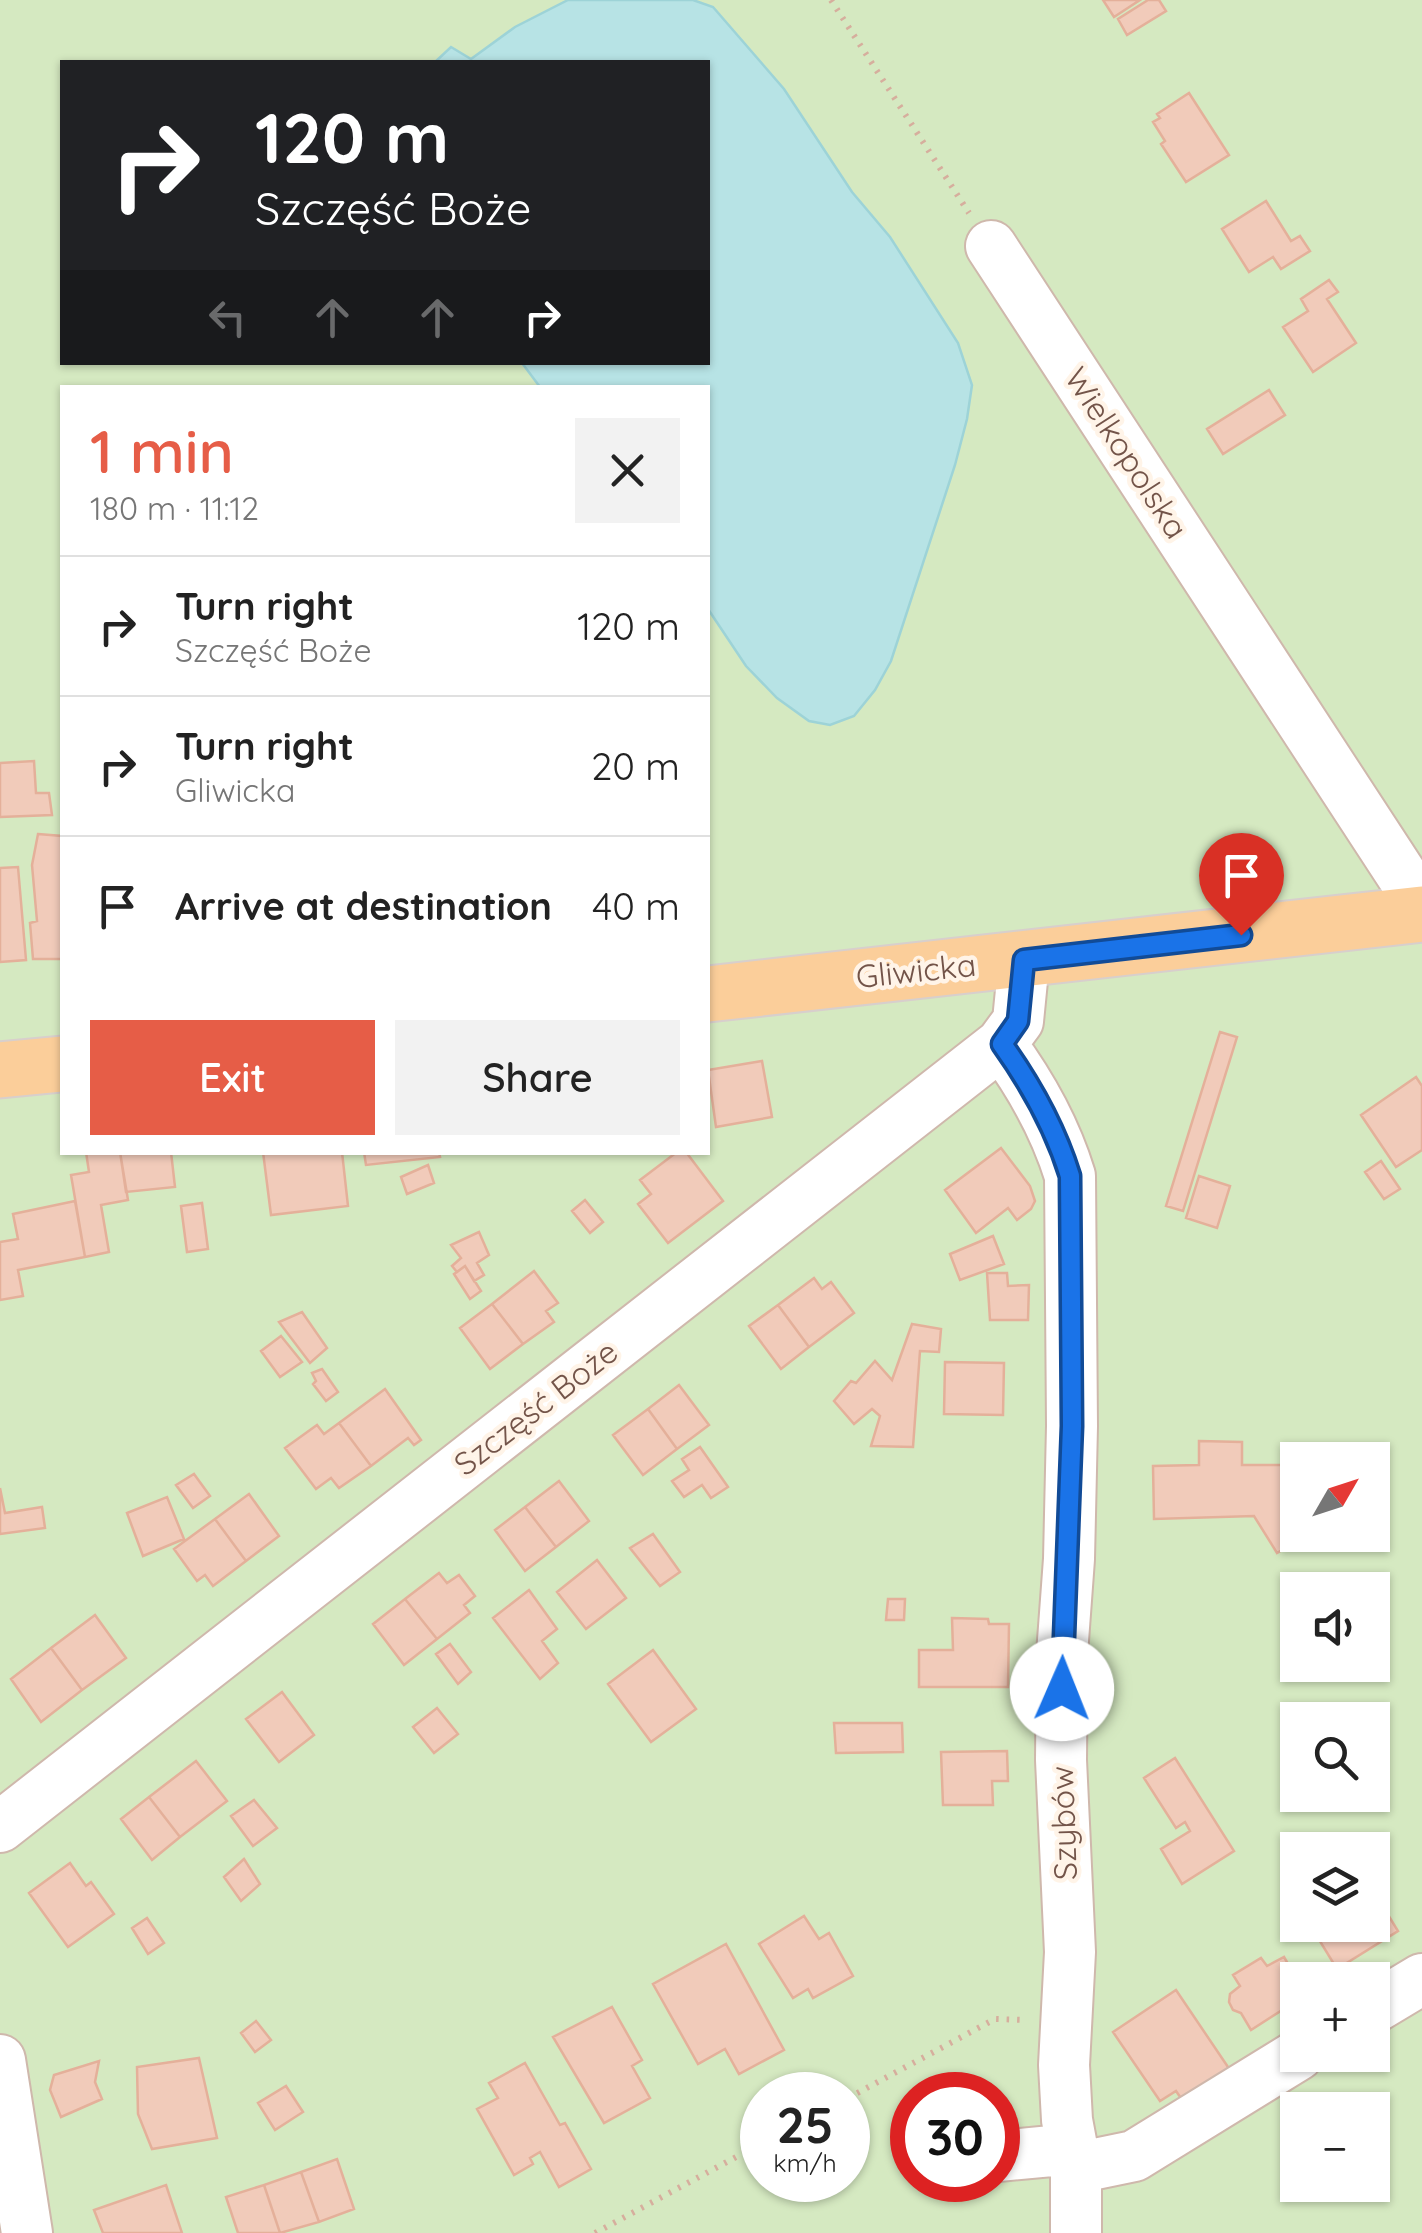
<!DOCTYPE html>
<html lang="en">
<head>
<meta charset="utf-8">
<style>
	:root { --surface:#fff; --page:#f2f2f2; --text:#222; --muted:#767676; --line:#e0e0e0; --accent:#e65d47 }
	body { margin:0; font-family:Quicksand,sans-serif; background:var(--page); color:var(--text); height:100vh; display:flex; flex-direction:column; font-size:38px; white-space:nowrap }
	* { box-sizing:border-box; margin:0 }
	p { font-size:32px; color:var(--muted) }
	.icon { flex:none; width:55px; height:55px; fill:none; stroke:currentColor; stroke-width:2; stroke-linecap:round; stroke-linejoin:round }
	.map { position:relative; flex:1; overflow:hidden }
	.side { position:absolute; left:60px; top:385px; width:650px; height:770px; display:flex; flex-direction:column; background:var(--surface); border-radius:0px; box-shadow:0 2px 8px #0004 }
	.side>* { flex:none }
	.guide { position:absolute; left:60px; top:60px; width:650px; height:305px; border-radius:0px; box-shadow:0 2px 8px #0004; background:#202124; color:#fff; overflow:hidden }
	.needle { width:65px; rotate:51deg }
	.buttons { position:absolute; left:1280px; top:1442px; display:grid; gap:20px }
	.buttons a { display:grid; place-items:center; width:110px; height:110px; border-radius:0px; background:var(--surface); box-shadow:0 2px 8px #0004; font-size:50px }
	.speed { position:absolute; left:740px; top:2072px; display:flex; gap:20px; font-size:50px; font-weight:700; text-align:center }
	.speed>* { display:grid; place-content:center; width:130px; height:130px; border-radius:50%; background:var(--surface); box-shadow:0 2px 8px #0004; line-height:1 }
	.speed small { font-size:25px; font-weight:400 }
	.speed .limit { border:15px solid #d22; background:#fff; color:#111 }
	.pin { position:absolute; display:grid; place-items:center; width:85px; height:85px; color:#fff; margin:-102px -42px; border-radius:50% 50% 50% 0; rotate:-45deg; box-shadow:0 0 10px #0007 }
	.pin .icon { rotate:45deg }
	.me { position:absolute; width:110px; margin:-55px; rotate:1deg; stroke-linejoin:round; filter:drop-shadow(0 0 8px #0008) }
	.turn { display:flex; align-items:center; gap:35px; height:210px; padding:0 30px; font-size:45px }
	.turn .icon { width:130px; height:130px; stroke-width:2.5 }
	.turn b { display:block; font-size:70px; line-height:85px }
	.lanes { display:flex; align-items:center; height:95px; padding:0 30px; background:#0003; justify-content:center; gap:50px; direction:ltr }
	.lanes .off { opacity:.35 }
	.round { display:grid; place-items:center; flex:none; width:105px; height:105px; border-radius:0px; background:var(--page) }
	.head { display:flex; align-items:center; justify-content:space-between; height:170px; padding:0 30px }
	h1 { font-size:60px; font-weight:600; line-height:75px; color:var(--accent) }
	.action { display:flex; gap:20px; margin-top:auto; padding:20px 30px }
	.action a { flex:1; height:115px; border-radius:0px; background:var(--accent); color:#fff; font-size:40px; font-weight:600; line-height:115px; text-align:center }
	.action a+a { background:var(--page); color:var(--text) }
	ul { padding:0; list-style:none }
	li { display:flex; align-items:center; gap:30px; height:140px; padding:0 30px; border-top:2px solid var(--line) }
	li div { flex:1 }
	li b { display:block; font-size:38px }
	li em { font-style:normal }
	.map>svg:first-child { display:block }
	.green { fill:#d5e9c1; fill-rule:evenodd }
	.water { fill:#b7e3e5; stroke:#9dd3d7; stroke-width:2.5 }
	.building { fill:#f1cbba; stroke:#e4b09a; stroke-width:2.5 }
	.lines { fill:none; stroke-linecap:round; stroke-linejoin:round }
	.minor-casing { stroke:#cfb8ac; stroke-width:54 }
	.major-casing { stroke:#d8cfcc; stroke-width:59 }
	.path { stroke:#d6ae9d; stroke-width:6; stroke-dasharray:2.5 8; stroke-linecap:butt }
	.minor { stroke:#fff; stroke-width:50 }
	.major { stroke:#fbce9a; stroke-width:55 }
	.route-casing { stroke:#114b97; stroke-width:25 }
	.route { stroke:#1a73e8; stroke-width:18 }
	.labels { text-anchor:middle; stroke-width:9; stroke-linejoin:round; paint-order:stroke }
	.street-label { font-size:32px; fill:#735449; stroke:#fff4e8 }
</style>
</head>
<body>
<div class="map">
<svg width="1422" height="2233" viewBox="0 0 1422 2233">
	<rect width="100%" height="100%" fill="#fcf0e2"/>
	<path class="green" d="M0,0H1422V2233H0ZM62,62H708V362H62ZM62,388H708V1152H62ZM1298,1460H1372V1535H1298ZM1298,1590H1372V1665H1298ZM1298,1720H1372V1795H1298ZM1298,1850H1372V1925H1298ZM1298,1980H1372V2055H1298ZM762,2095H848V2180H762ZM912,2095H998V2180H912ZM1298,2110H1372V2185H1298Z"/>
	<path class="water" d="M568,0H693L713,7L784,89L852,192L890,237L958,343L972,385L967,419L955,465L891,661L875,690L854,716L830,725L809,721L777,698L746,666L708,609V388L540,387L522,363L708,362V62H435L451,47L471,59L515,27Z"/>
	<path class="building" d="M1103,0H1140L1114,17Z
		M1148,0H1159L1166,11L1127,35L1118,19Z
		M1189,93L1229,155L1186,182L1161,144L1165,141L1153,122L1160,118L1157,114Z
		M1266,201L1291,241L1300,236L1310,251L1281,269L1273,257L1249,272L1222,229Z
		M1329,280L1338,292L1327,299L1356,343L1313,372L1283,327L1308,311L1301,299Z
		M1269,390L1285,415L1223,454L1207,429Z
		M34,761L36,793H49L52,815L0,817V763Z
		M38,834L62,836V959H33L30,923L37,921L32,865Z
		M18,867L26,960L0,962V868Z
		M1220,1032L1237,1037L1183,1211L1166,1206Z
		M762,1061L772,1117L716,1127L708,1070Z
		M1416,1077L1422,1086V1150L1396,1167L1361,1115Z
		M1001,1148L1030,1186L1035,1201L1031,1209L1017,1220L1008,1208L976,1233L945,1190Z
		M86,1152H120L128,1200L101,1205L109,1252L85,1257L71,1175L89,1172Z
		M120,1152H171L175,1187L126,1192Z
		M263,1152H342L348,1206L271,1215Z
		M364,1152H439L440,1157L366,1165Z
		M677,1152H686L723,1201L668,1243L638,1204L651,1194L640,1180Z
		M1381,1161L1400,1189L1384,1199L1365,1172Z
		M428,1165L434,1183L407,1194L401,1177Z
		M1199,1176L1230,1186L1217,1228L1186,1218Z
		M585,1200L603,1222L590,1233L572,1211Z
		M75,1201L85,1257L18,1270L23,1296L0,1300V1242L18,1239L13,1214Z
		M202,1203L208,1249L187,1252L181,1206Z
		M479,1232L489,1255L477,1263L484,1275L474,1281L465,1266L457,1272L452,1266L461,1258L451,1245Z
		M993,1236L1004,1264L960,1280L950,1254Z
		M465,1266L481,1291L470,1299L454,1274Z
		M534,1271L558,1303L546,1311L554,1322L523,1344L492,1304Z
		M987,1273H1007L1008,1286L1029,1285L1028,1320H990Z
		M814,1278L822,1289L831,1282L854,1313L809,1347L778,1305Z
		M492,1304L523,1344L490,1369L460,1328Z
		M778,1305L809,1347L781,1369L749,1326Z
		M302,1312L327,1348L310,1363L279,1322Z
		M912,1324L941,1329L939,1352L920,1351L913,1447L871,1446L880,1416L872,1409L854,1424L834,1401L851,1381L856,1383L875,1361L892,1380Z
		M281,1336L302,1362L280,1377L261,1351Z
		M945,1362L1004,1363L1003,1415L944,1414Z
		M322,1369L338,1392L326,1401L313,1384L316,1381L312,1373Z
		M679,1385L709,1425L677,1449L648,1409Z
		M385,1389L421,1440L414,1445L408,1438L371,1466L339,1423Z
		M648,1409L677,1449L643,1475L613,1435Z
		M339,1423L371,1466L339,1488L331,1478L316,1489L285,1448L317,1425L324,1434Z
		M1199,1441L1242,1442V1465H1284L1298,1487V1535H1307L1277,1553L1254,1516L1154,1519L1153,1466L1199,1465Z
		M700,1447L728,1487L711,1498L702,1485L684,1497L672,1481L689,1470L682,1459Z
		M194,1474L210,1496L193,1508L176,1485Z
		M559,1481L589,1521L556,1547L525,1507Z
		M0,1488L5,1513L42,1507L45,1528L0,1534Z
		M249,1494L279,1536L246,1561L215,1519Z
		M167,1497L184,1539L143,1556L127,1513Z
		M525,1507L556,1547L525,1571L495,1530Z
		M215,1519L246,1561L213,1586L205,1575L197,1581L174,1549Z
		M653,1534L680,1572L660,1586L630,1548Z
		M597,1560L626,1598L586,1629L557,1592Z
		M439,1573L447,1583L459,1575L475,1596L464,1605L470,1613L437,1639L405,1599Z
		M529,1590L557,1629L542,1641L558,1663L540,1679L493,1618Z
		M405,1599L437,1639L404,1665L373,1624Z
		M888,1599H905L904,1620H886Z
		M95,1615L126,1658L82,1690L51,1648Z
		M952,1618L988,1619L989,1624H1009L1008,1687H919V1650H953Z
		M450,1644L471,1672L458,1684L436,1654Z
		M51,1648L82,1690L41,1722L11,1679Z
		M653,1650L696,1709L651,1742L608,1684Z
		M282,1692L314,1735L279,1762L246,1719Z
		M437,1708L458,1734L434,1753L413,1727Z
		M834,1723H902L903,1752L836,1753Z
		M1007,1751L1008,1781H992L993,1805H943L941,1752Z
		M1175,1758L1234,1851L1182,1884L1161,1849L1190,1831L1185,1822L1176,1828L1144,1778Z
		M196,1761L227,1801L180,1837L149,1797Z
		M149,1797L180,1837L152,1860L121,1819Z
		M254,1800L277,1828L253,1846L231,1816Z
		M244,1859L260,1884L241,1901L224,1877Z
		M70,1863L86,1886L91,1882L114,1914L68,1947L29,1893Z
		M1379,1900L1398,1931L1337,1969L1310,1925H1372V1904Z
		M804,1916L819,1939L829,1933L853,1976L813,1998L808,1989L793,1998L759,1944Z
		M147,1918L164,1943L148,1954L132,1928Z
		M726,1944L784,2050L739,2074L725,2049L698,2064L653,1984Z
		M1284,1957L1298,1981V1990L1285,1997L1290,2005L1251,2030L1241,2013L1233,2010L1229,2002L1230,1994L1240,1986L1233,1975L1261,1958L1267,1966Z
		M1176,1990L1232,2073L1185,2104L1176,2091L1160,2101L1113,2032Z
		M612,2007L642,2060L632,2066L650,2098L604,2123L553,2037Z
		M256,2021L271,2040L255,2052L241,2033Z
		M199,2058L217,2138L152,2149L138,2114L137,2067Z
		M99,2061L95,2082L102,2099L61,2117L50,2090L54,2075Z
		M525,2063L560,2125L565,2123L591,2169L559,2187L540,2152L530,2158L533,2164L514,2175L477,2109L498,2098L489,2083Z
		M286,2086L303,2112L275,2130L258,2103Z
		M337,2159L354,2209L319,2222L301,2172Z
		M301,2172L319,2222L280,2233L264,2185Z
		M166,2185L182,2233H103L94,2210Z
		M264,2185L280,2233H238L226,2197Z"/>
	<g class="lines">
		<defs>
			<path id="minor" d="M991,246L1422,906
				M1001,1044C1032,1086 1055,1127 1070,1176L1072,1426L1069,1559L1062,1654L1061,1760L1070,1952L1064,2065L1067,2120L1076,2168V2233
				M0,1827L1001,1044L1018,1021L1024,960
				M1372,2009L1422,1979
				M0,2060L27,2233
				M998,2156L1073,2149
				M1076,2168L1134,2156L1298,2055"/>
			<path id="major" d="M708,994L1422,914
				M0,1070L62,1064"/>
		</defs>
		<use href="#minor" class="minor-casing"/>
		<use href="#major" class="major-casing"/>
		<path class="path" d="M831,0L969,213
			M848,2098L995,2019L1026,2020
			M595,2233L762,2143"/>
		<use href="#minor" class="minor"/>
		<use href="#major" class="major"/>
	</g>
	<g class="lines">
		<defs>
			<path id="route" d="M1062,1689L1072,1426L1070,1176C1055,1127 1032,1086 1002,1044L1018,1021L1024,960L1241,935"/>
		</defs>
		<use href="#route" class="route-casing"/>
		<use href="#route" class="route"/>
	</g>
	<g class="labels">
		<g class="street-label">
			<text transform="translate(1126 453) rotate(57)" y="11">Wielkopolska</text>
			<text transform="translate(916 971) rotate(-6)" y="11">Gliwicka</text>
			<text transform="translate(536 1408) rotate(-38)" y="11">Szczęść Boże</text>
			<text transform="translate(1064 1823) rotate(-92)" y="11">Szybów</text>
		</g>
	</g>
</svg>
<div class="buttons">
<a><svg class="needle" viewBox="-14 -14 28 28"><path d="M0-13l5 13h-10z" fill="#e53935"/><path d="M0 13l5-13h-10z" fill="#767676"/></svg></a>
<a><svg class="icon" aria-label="sound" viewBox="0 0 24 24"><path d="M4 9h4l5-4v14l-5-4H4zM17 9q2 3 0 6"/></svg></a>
<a><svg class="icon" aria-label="search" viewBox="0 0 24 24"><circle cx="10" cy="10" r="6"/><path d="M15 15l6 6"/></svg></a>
<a><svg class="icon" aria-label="layers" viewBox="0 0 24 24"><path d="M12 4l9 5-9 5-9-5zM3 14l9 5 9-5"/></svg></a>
<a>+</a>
<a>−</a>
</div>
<div class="speed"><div>25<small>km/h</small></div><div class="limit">30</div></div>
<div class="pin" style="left:1241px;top:935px;background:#d93025"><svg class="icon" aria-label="arrive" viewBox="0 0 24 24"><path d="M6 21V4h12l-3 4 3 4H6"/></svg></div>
<svg class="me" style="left:1062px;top:1689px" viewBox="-20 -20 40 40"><circle r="19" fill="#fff"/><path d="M0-13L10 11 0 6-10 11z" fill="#1a73e8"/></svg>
<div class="guide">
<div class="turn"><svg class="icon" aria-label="right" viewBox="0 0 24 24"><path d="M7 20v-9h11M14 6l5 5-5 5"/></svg><div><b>120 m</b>Szczęść Boże</div></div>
<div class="lanes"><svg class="icon off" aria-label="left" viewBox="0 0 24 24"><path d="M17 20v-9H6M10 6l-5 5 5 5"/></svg><svg class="icon off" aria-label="ahead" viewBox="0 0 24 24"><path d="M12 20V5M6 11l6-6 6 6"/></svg><svg class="icon off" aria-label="ahead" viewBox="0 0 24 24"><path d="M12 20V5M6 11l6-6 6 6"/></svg><svg class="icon" aria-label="right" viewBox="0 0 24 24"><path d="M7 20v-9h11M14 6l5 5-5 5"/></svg></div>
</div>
<section class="side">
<div class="head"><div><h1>1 min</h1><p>180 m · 11:12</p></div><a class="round"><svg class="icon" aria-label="close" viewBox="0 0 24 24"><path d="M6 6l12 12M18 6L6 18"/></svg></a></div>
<ul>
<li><svg class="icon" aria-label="right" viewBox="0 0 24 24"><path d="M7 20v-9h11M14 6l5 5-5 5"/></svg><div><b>Turn right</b><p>Szczęść Boże</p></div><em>120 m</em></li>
<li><svg class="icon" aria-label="right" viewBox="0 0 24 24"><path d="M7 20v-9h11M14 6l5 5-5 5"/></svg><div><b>Turn right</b><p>Gliwicka</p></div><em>20 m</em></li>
<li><svg class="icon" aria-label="arrive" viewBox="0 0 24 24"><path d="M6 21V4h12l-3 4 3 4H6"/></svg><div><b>Arrive at destination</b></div><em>40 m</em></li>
</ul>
<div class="action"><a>Exit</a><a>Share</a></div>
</section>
</div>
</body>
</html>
